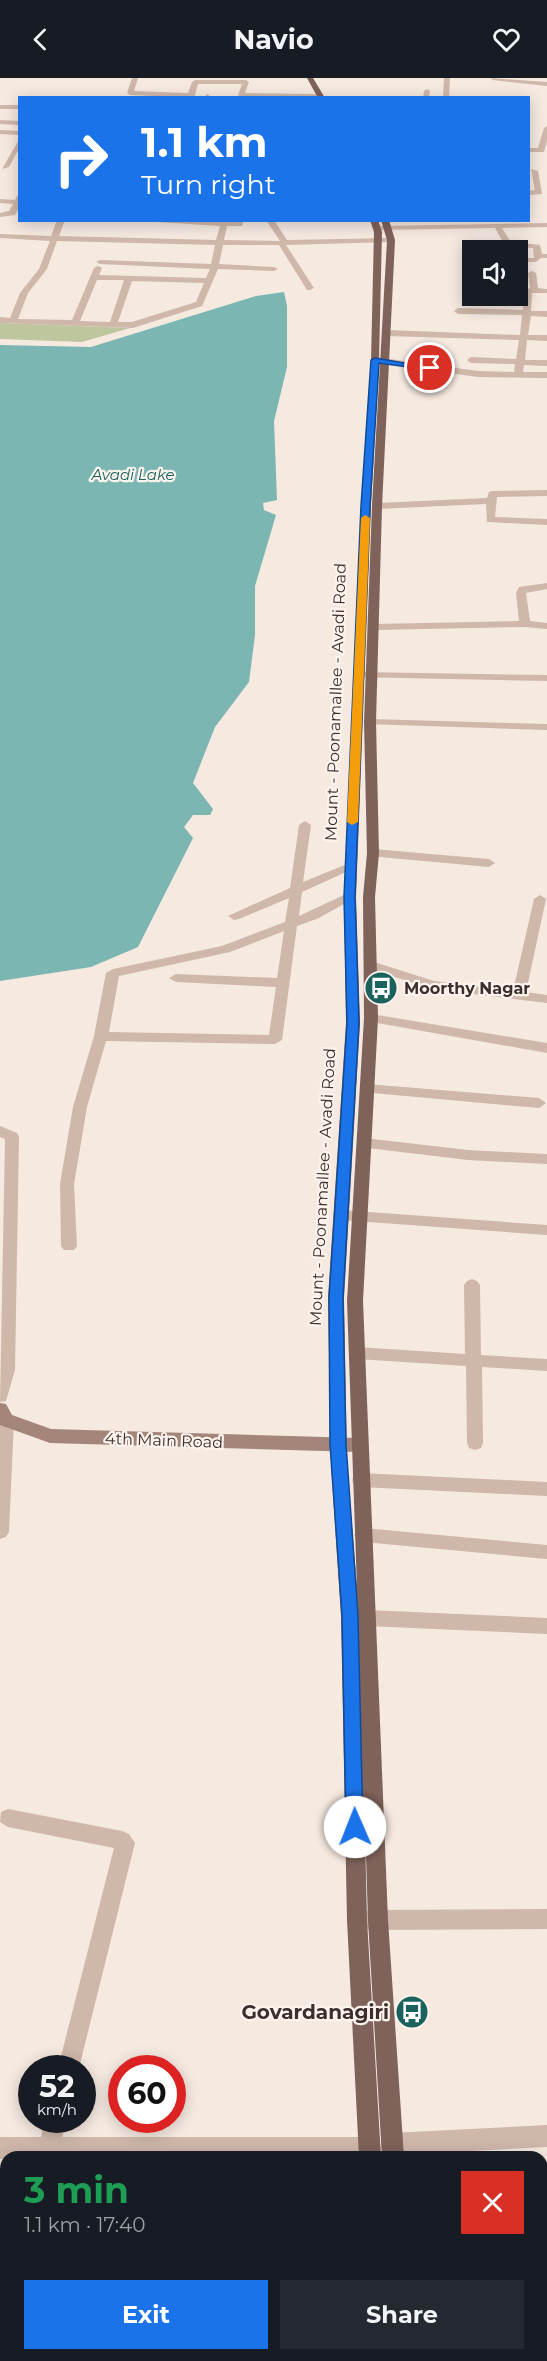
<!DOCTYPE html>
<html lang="en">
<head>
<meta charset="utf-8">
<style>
	:root { --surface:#171b24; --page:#242831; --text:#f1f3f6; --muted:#9ea1a6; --accent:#1a73e8 }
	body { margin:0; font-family:Montserrat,sans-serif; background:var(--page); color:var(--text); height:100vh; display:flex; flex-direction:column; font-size:22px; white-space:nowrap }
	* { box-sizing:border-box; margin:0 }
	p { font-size:20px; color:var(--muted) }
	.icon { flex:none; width:33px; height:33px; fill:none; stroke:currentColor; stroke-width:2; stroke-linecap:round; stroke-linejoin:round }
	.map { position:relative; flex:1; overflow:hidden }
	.details { position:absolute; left:0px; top:2073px; width:548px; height:210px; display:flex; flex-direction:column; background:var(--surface); border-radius:18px 18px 0 0; box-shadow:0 3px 15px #0003 }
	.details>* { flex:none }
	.hud { position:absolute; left:18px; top:18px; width:512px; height:126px; border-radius:0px; box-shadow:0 3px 15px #0003; background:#1a73e8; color:#fff; overflow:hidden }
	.tools { position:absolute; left:462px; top:162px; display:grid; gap:12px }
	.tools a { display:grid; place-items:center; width:66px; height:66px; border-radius:0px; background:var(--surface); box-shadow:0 3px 15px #0003; font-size:30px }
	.speed { position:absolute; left:18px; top:1977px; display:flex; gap:12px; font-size:30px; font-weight:700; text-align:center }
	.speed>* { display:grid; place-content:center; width:78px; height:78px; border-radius:50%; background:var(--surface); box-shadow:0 3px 15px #0003; line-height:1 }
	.speed small { font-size:15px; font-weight:400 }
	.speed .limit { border:9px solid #d22; background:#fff; color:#111 }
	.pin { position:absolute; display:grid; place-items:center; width:51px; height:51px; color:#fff; margin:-26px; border:3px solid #fff; border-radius:50%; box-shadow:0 2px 6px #0007 }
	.me { position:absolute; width:66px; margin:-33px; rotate:359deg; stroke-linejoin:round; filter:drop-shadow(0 0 4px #0008) }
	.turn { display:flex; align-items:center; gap:21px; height:126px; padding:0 24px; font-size:27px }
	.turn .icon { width:78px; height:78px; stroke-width:2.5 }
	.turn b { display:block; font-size:42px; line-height:51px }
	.round { display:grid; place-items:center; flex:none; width:63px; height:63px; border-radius:0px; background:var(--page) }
	.overview { display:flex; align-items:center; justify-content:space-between; height:102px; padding:0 24px }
	h1 { font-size:36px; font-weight:700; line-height:45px; color:#1e9e55 }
	.primary-button { display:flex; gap:12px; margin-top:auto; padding:12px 24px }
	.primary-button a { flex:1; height:69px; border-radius:0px; background:var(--accent); color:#fff; font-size:24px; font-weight:700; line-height:69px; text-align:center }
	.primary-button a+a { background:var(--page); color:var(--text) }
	header { display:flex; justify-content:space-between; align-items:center; height:78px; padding:0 24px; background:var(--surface); font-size:27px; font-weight:700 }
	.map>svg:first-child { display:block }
	.green { fill:#bdc69d }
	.water { fill:#7bb6b2 }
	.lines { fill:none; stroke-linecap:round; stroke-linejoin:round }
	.minor { fill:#cfb7aa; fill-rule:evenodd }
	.tertiary { fill:#cfb7aa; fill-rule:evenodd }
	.secondary { fill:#a3857a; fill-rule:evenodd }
	.primary { fill:#7f625a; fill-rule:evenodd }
	.route { fill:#1a73e8; stroke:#114b97; stroke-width:1.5 }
	.slow { fill:#f59e0b }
	.labels { text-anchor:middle; stroke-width:4.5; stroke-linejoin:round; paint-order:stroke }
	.far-water-label { font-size:15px; font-style:italic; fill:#1b625f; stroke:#fcf4ed }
	.street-label { font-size:16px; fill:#3c2e2a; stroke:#fcf4ed }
	.poi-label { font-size:16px; font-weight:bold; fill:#3c2e2a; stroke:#fcf4ed; text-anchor:start }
	.near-poi-label { font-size:20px; font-weight:bold; fill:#3c2e2a; stroke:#fcf4ed; text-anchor:end }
</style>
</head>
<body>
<header><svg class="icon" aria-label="back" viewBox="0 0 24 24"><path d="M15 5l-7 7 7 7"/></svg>Navio<svg class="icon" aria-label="heart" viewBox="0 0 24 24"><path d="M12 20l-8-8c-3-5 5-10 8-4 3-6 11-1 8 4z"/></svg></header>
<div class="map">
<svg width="547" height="2283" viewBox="0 0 547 2283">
	<rect width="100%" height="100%" fill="#f5e9e0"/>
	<path class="green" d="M0,245L130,250L82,264L0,261Z"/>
	<path class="water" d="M284,214L287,228V289L274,343L277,422L263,425L264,432L276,437L255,508V557L249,604L215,649L193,705L213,731L210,737H193L184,749L193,760L138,869L91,889L0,903V267L91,269L256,218Z"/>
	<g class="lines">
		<path class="minor" d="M132,0H138L134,13L188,15L192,4L195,2H246L249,4L245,15L315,16L318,18L241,19L238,17L242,6H198L194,20L130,17L127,15Z
			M444,0H450L449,20H443Z
			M427,11L430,13L429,20H423L424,13Z
			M208,16L211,20H204L206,17Z
			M0,42L20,43V47L0,46Z
			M547,48V63L544,74H528V70H538L544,50Z
			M0,52L20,53V57L0,56Z
			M20,60V69L9,89L2,91Z
			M531,91L538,93L542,116L528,117V113L535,112Z
			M17,118H20V128L15,137L0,139V135L9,133L13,126L0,125V121L15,122Z
			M57,142H65L59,158L216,162L220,148L126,142H244L242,148H227L224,162L280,163L266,142H274L287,162L391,160L395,162L391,164L286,167L314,210L310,212H307L279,167H223L219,186L274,189L278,191L274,193L218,191L202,228L133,250L0,245V239L10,240L20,215L39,191L50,163L0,160V156L51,158ZM57,163L215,167L211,186L100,182L96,184L100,186L210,191L206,200L99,197L102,190L98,188L94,190L72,242L18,241L28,215L47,191ZM97,202H124L110,244L80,243ZM132,203L204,205L196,224L132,244H118Z
			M547,145V149L502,150L511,164L540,167L542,176H547V180H541L536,184H518V180H534L533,170L505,168L495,150L377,152L373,150L377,148Z
			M532,193L536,195L538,210L547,211V215H532L531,233H547V239L531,238L528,257H547V263L527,262L525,282H547V288L524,287L523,294H547V300L478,299L375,285L371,282L375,279L478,293L514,294L515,286L471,285L467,282L471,279L516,281L519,262L386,258L382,255L386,252L520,257L522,237L458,236L454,233L458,230L523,232L524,212L530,210L528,195Z
			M547,412V418L497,419L495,439L547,441V447L487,444L486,426L377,431L372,428L377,425L487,420L489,414L492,413Z
			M547,505V511L526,515L530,543L547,545V551L525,549L375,552L370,549L375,546L519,543L516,515L519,509Z
			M359,594L547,597V603L355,599L353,597Z
			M370,641L547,646V652L366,646L364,644Z
			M305,743L311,747L303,804L347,786L351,785L357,789L302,814L299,838L346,816L350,815L356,819L319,840L297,848L282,962L275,966L106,963L87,1029L74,1106L77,1168L74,1172H64L61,1168L60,1106L73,1029L94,958L106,895L113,891L222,868L285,844L289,820L239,841L234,842L228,838L290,810L299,747ZM284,853L277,900L176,896L169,900L176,904L276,909L269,957L109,954L119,898L230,874Z
			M373,771L489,781L495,785L489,789L369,778L367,775Z
			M540,817L546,821L526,914L547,917V925L433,911L366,890L364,887L371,883L434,903L513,913L534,821Z
			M371,936L547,965V975L366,943L364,940Z
			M367,1006L539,1020L546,1025L539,1030L362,1014L360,1011L362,1008Z
			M0,1048L17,1055L19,1059L15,1292L6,1323L0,1324L5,1061L0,1059Z
			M364,1060L468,1072L547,1076V1086L468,1082L359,1069L357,1065L359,1061Z
			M341,1132L547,1147V1157L341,1142L336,1141L334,1137L336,1133Z
			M472,1201L477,1203L480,1207L481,1277L547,1281V1293L482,1289L483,1365L481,1370L475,1372L469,1370L467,1365L466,1288L357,1281L351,1279L349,1275L351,1271L357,1269L465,1276L464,1207L467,1203Z
			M6,1335L12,1337L14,1342L9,1454L6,1459L0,1461V1338Z
			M360,1395L547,1404V1418L360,1409L354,1407L352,1402L354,1397Z
			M363,1450L547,1467V1481L363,1464L357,1462L354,1457L357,1452Z
			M367,1532L547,1540V1556L367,1548L361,1545L358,1540L361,1535Z
			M8,1731L122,1753L129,1756L135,1765L79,1990H58L114,1770L8,1749L0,1744L1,1734Z
			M547,1831V1851L369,1852L362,1849L359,1842L362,1835L369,1832Z
			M45,2042H67L62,2059H370L378,2062L381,2070L378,2078L375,2079H6V2081H0V2059H41Z
			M547,2047V2069L392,2077L384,2074L381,2066L384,2058L392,2055Z
			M542,2180H547V2202H542Z
			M6,2233V2277H8L0,2281V2236Z
			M161,2277H185L184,2283H160Z"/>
		<path class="tertiary" d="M490,0L547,4V8L493,2Z
			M0,27H20V31H0Z"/>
		<path class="secondary" d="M0,1325L6,1326L12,1337L51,1351L359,1360L365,1362L367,1367L365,1372L359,1374L50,1365L0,1347Z"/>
		<path class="primary" d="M307,0H313L325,20H318Z
			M370,142H378L382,154L379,283L371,428L356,819L360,945L344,1220L347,1386L357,1510L347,1223L364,940L363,819L367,775L364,644L372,428L387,162L381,142H389L395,162L382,428L376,644L379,775L375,819L378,940L363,1223L388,1842L404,2079H382L368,1842L364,1715L367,1842L381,2079H359L347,1842L341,1538L331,1386L328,1220L346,945L344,819L361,428L371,283L374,154Z
			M365,2277H389L390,2283H366Z
			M392,2277H416V2283H392Z"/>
	</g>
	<path class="route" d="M375,280L434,290L430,292L379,285L370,428L355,819L359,945L343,1220L346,1366L358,1538L363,1749L361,1754L355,1757L348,1754L346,1749L342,1538L330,1366L329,1220L347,945L344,819L361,428L371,282Z"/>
	<path class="slow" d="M365,437L370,440L358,744L352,747L347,744L361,440Z"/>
	<defs>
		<symbol id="bus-disc" viewBox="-11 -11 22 22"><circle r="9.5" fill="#1b625f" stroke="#fcf4ed"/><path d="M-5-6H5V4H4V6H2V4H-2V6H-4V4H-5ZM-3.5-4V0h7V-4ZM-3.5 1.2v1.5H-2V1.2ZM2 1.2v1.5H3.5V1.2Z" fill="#fff"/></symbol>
	</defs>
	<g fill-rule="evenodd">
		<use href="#bus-disc" x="362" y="891" width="38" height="38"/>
		<use href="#bus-disc" x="393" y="1915" width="38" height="38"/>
	</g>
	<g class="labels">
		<g class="far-water-label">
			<text x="133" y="402">Avadi Lake</text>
		</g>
		<g class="street-label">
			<text transform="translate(335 624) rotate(-88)" y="6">Mount - Poonamallee - Avadi Road</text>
			<text transform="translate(322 1109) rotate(-87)" y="6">Mount - Poonamallee - Avadi Road</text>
			<text transform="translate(164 1362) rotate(2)" y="6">4th Main Road</text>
		</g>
		<g class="poi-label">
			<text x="404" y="916">Moorthy Nagar</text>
		</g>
		<g class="near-poi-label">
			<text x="389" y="1941">Govardanagiri</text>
		</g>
	</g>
</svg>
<div class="tools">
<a><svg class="icon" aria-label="sound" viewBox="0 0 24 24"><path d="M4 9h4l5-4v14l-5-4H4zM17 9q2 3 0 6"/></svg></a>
</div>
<div class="speed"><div>52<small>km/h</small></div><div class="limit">60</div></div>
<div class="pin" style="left:430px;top:290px;background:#d93025"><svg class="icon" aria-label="arrive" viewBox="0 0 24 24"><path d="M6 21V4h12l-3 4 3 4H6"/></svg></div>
<svg class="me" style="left:355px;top:1749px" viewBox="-20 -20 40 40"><circle r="19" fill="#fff"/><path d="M0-13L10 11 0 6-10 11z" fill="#1a73e8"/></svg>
<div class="hud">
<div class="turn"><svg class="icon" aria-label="right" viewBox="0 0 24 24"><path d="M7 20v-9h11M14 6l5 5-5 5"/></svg><div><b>1.1 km</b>Turn right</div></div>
</div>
<section class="details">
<div class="overview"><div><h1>3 min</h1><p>1.1 km · 17:40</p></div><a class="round" style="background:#d93025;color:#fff"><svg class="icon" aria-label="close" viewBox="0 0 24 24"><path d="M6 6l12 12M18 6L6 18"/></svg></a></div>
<div class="primary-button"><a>Exit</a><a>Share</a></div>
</section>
</div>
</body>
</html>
